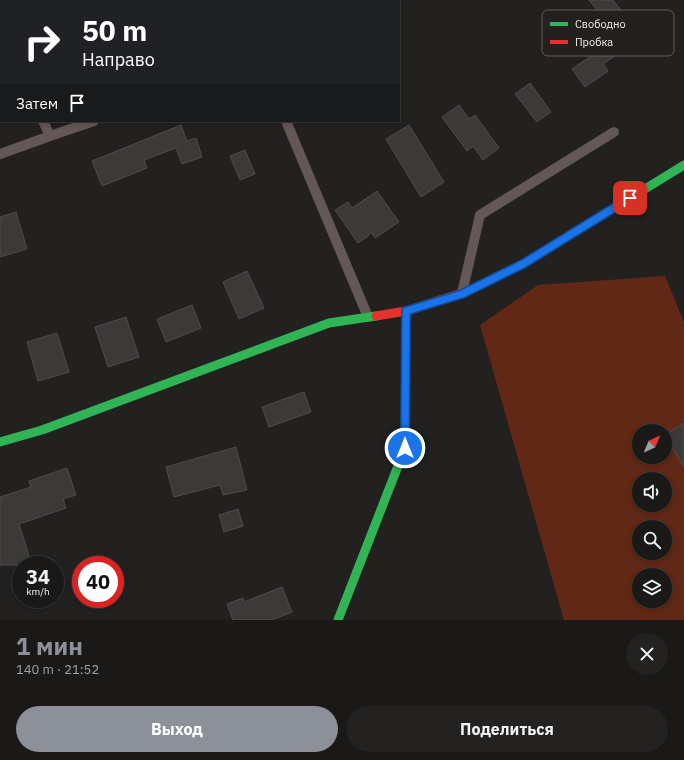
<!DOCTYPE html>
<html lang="ru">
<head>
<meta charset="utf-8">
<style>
	:root { --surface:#1a1918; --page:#232221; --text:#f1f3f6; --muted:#9fa0a2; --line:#383837; --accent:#8c9099 }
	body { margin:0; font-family:"IBM Plex Sans",sans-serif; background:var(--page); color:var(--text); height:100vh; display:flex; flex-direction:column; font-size:15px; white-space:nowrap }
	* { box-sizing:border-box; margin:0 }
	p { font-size:13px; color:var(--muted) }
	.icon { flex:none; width:22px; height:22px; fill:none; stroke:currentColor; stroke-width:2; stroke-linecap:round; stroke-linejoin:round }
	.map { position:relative; height:620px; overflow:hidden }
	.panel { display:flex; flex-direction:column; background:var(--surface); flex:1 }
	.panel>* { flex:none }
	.guide { position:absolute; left:0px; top:0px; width:400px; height:122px; box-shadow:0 2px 6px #0003,0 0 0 1px var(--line); background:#202124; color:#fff; overflow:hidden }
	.needle { width:26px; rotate:44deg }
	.controls { position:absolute; left:632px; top:424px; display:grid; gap:8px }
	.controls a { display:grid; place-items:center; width:40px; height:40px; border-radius:50%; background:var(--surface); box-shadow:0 2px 6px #0003,0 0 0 1px var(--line); font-size:20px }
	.speed { position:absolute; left:12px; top:556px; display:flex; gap:8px; font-size:20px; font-weight:700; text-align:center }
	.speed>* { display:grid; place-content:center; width:52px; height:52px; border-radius:50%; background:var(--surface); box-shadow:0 2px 6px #0003,0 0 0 1px var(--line); line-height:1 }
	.speed small { font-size:10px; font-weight:400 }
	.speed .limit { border:6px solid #d22; background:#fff; color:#111 }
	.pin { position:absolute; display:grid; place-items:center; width:34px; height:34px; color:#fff; margin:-17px; border-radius:8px; box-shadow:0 2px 6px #0006 }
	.me { position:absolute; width:44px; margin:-22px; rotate:0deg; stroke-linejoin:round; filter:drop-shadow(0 0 3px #0008) }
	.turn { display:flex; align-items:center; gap:14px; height:84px; padding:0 16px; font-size:18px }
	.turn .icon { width:52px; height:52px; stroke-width:2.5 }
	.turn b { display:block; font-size:28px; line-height:34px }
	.then { display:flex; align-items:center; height:38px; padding:0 16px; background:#0003; gap:8px; font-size:15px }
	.round { display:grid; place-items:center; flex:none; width:42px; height:42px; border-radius:21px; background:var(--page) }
	.summary { display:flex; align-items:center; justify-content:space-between; height:68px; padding:0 16px }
	h1 { font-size:24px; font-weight:800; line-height:30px; color:var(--accent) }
	.primary-button { display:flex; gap:8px; margin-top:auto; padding:8px 16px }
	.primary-button a { flex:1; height:46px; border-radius:24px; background:var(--accent); color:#fff; font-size:16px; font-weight:800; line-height:46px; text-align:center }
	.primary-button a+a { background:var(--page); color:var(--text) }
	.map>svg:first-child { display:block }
	.green { fill:#622816; fill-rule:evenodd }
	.building { fill:#3c3a39; stroke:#4f4d4c }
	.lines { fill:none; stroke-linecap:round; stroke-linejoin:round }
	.lane { stroke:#645856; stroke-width:10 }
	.fast { stroke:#30b455; stroke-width:9 }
	.jam { stroke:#e5322d; stroke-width:9 }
	.route-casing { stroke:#114b97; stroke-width:10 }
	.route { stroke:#1a73e8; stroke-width:7 }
	.key { fill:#24201f; stroke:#615e5c; stroke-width:1 }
	.key-label { font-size:11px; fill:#f0edec }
</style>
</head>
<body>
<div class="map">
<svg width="684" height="620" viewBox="0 0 684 620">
	<rect width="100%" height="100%" fill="#232120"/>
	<path class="green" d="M665,276L684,322V620H564L480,325L538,285ZM639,431H665V457H639ZM639,479H665V505H639ZM639,527H665V553H639ZM639,575H665V601H639Z"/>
	<path class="building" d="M589,0H613L629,21L634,18L645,35L603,64L608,71L585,87L572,69L591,56L585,48L612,29Z
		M530,83L551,112L537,122L515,94Z
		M459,105L469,119L475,115L499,148L483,160L473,146L467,151L442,117Z
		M181,125L187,141L196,138L202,157L182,164L176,148L144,160L147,168L102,186L92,161Z
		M409,125L444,182L421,197L386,139Z
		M245,150L255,174L240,180L230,156Z
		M377,191L399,222L375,238L372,233L358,243L335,210L348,202L352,208Z
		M16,212L27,249L0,257V217Z
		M247,271L264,308L239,319L223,282Z
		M192,305L201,328L166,342L157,319Z
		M126,317L139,357L108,367L95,327Z
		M57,333L69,372L38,381L27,342Z
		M304,392L311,412L269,427L262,407Z
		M684,423V467L665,435Z
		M236,447L247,490L223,495L220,485L174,497L166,467Z
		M67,468L76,495L63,499L66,508L19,524L32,565H0V497L31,487L29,481Z
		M238,509L243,526L224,532L219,515Z
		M282,587L292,612L272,620H233L227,604L243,598L244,602Z"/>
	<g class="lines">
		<path class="lane" d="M229,1V0
			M0,31L1,34
			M43,121L50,136L94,121
			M286,121L368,317
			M0,154L50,136
			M462,293L480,215L614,132"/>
		<path class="fast" d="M468,291L523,264L684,165
			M0,442L42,430L329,323L376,316
			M338,620L405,448L406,311"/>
		<path class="jam" d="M376,316L406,311L468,291"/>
	</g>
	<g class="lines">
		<defs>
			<path id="route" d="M405,448L406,311L462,294L523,264L630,198"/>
		</defs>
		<use href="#route" class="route-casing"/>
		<use href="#route" class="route"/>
	</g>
	<rect x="542" y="10" width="132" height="46" rx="6" class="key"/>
	<rect x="550" y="22" width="18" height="4" fill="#30b455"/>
	<rect x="550" y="40" width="18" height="4" fill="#e5322d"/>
	<g class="key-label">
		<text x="575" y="28">Свободно</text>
		<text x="575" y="46">Пробка</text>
	</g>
</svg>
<div class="controls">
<a><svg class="needle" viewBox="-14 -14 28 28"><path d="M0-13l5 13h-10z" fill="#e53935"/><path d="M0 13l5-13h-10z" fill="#9fa0a2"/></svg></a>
<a><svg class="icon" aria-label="sound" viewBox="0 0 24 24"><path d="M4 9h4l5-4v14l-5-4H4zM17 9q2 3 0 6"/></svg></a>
<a><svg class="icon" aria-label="search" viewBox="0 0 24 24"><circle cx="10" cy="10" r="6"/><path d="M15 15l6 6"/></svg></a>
<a><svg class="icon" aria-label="layers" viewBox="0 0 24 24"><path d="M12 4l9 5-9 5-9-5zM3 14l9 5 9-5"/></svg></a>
</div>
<div class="speed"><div>34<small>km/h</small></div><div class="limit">40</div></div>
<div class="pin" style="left:630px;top:198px;background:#d93025"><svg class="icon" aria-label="arrive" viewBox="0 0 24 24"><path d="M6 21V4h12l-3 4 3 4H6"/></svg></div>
<svg class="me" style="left:405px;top:448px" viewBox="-20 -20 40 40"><circle r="17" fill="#1a73e8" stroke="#fff" stroke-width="3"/><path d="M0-11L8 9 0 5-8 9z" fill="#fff"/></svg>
<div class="guide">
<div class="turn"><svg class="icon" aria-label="right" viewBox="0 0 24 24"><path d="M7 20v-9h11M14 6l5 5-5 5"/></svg><div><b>50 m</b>Направо</div></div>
<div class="then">Затем<svg class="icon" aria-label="arrive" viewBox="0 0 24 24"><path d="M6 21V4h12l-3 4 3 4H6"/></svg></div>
</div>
</div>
<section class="panel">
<div class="summary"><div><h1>1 мин</h1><p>140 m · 21:52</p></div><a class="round"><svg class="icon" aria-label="close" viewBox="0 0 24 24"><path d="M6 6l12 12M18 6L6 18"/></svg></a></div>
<div class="primary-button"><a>Выход</a><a>Поделиться</a></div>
</section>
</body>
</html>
